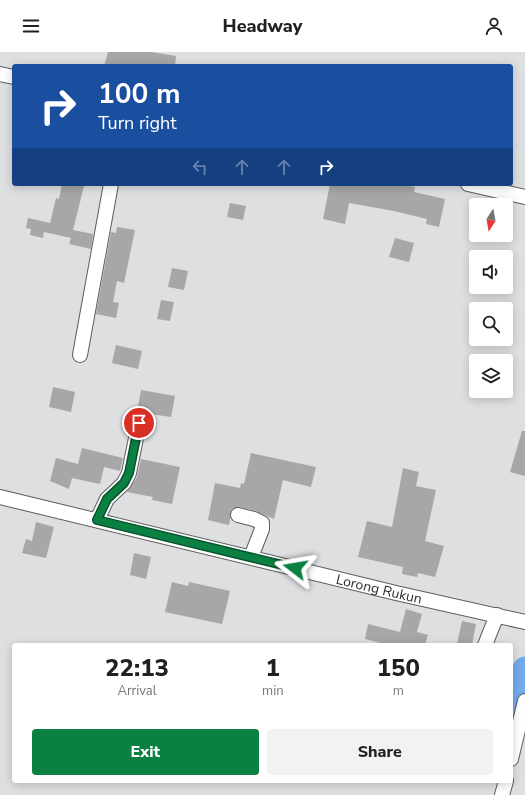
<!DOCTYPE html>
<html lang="en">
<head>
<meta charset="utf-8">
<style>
	:root { --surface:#fff; --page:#f2f2f2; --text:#202124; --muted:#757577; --accent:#0b8043 }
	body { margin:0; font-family:"Nunito Sans",sans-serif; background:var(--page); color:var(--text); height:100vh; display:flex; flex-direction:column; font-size:15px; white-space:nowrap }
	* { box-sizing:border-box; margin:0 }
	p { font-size:13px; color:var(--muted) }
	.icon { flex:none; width:22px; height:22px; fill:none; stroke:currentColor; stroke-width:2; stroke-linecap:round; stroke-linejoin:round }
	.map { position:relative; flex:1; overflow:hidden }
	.drawer { position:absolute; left:12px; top:591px; width:501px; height:140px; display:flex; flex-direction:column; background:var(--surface); border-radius:4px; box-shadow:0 2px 10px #0003 }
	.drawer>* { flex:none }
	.guide { position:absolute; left:12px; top:12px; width:501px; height:122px; border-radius:4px; box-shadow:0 2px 10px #0003; background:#1a4fa0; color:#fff; overflow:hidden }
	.needle { width:26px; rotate:191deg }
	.buttons { position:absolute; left:469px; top:146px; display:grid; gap:8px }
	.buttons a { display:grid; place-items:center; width:44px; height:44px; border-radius:4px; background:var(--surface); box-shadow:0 2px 10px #0003; font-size:20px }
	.pin { position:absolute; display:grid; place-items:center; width:34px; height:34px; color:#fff; margin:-17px; border:2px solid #fff; border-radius:50%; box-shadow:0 1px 4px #0007 }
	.me { position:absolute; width:44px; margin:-22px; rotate:284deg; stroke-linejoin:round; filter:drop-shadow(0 0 3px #0008) }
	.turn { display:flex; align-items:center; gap:14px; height:84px; padding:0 20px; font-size:18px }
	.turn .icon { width:52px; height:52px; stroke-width:2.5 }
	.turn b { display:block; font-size:28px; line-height:34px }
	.lanes { display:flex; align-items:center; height:38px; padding:0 20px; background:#0003; justify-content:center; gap:20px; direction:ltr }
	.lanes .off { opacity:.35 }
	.eta { display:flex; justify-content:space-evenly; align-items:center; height:68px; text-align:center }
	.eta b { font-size:24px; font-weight:800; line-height:28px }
	.cta { display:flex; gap:8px; margin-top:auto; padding:8px 20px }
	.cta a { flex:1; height:46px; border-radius:4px; background:var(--accent); color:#fff; font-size:16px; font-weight:800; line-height:46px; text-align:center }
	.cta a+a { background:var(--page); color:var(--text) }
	header { display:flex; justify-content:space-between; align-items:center; height:52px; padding:0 20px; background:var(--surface); font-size:18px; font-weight:800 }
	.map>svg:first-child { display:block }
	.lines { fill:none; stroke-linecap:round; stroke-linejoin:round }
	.river { stroke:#73aaee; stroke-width:25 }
	.building { fill:#a8a6a7 }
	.street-casing { stroke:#5b5d5e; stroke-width:16 }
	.street { stroke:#fff; stroke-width:14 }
	.route-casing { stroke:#07532c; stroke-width:10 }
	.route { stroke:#0b8043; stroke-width:7 }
	.labels { text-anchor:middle; stroke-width:3; stroke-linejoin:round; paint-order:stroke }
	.street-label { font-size:14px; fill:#2b2c2d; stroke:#fff }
</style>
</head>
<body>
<header><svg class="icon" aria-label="menu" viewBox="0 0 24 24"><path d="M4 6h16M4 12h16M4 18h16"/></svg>Headway<svg class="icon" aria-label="person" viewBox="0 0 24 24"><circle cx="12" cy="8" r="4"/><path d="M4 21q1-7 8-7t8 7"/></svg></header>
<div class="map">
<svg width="525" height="743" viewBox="0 0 525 743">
	<rect width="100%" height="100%" fill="#dedfe1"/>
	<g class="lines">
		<path class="river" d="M511,677L525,617"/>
	</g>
	<path class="building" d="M108,0H151L176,4L175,14H104Z
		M62,132L84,134L73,178L93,182L91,197L69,192L71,186L44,180L43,186L30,183L31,177L26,176L28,166L50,171L56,146L59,147Z
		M330,132H400L415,135L414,140L445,147L439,175L426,172L427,167L394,159L349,151L345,172L323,167Z
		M230,151L246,154L243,168L227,165Z
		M117,175L135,178L124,231L117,229L113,250L119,251L116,266L96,262L111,180L116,181Z
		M395,186L414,191L409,210L389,205Z
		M172,216L188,219L184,238L168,235Z
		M161,248L174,250L170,269L157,267Z
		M116,293L142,299L138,317L112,311Z
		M53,335L75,340L71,360L49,355Z
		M141,338L175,344L171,365L137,360Z
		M522,379H525V424L510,420Z
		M82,396L123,406L120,419L104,415L100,432L72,426L69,437L50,429L56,406L78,412Z
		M251,401L316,415L311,435L283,428L274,467L256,459L240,455L232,457L229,473L208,468L215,431L240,436L241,431L244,432Z
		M141,407L180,415L172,452L152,448L153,445L127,440L137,425Z
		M403,416L419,420L416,434L436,438L425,489L444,494L435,525L418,521L417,525L402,522L403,515L358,505L367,469L392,475Z
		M36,470L54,475L46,506L22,501L26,487L32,489Z
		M134,501L151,505L146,527L130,523Z
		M172,530L188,534L189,530L230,539L222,572L165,560Z
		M406,557L422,562L417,580L428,583L425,593H389L365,587L368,572L400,580Z
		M462,569L476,572L472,593L457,592Z"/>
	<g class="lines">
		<defs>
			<g id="street">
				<path d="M0,22L14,25"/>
				<path d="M468,132L525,145"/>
				<path d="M80,303L111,132"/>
				<path id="s1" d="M0,445L396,541L525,570"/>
				<path d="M238,463L254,467L262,471V477L251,505"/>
				<path d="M97,468L107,447L124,431L129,421L139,371"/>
				<path d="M485,593L497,563"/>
				<path d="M511,707L525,649"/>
				<path d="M502,743L506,729"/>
			</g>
		</defs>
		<use href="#street" class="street-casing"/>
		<use href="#street" class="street"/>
	</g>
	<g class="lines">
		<defs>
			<path id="route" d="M139,371L129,421L124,431L107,447L97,468L295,516"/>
		</defs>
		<use href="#route" class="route-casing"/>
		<use href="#route" class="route"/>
	</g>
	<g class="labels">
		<g class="street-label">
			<text dy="5" stroke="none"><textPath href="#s1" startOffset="390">Lorong Rukun</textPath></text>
		</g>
	</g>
</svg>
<div class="buttons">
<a><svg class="needle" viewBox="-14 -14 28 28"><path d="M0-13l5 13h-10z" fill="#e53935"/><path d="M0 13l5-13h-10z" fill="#757577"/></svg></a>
<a><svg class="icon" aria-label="sound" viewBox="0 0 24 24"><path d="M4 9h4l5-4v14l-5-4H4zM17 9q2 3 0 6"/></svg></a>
<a><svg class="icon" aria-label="search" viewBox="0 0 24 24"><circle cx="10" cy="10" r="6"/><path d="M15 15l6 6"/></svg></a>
<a><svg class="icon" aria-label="layers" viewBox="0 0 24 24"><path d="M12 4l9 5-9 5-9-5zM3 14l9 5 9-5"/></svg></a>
</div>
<div class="pin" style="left:139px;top:371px;background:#d93025"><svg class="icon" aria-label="arrive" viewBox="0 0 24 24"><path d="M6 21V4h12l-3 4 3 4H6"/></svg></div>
<svg class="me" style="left:295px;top:516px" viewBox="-20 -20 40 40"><path d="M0-17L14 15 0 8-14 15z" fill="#0b8043" stroke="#fff" stroke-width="4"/></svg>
<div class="guide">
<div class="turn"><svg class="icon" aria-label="right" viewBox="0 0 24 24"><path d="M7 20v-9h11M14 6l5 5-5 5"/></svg><div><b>100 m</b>Turn right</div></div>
<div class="lanes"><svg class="icon off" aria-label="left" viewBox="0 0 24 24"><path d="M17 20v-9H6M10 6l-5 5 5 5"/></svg><svg class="icon off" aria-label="ahead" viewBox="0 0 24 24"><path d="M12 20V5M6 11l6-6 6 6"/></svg><svg class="icon off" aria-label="ahead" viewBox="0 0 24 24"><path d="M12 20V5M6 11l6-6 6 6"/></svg><svg class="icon" aria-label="right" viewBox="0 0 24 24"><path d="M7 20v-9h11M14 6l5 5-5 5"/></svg></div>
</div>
<section class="drawer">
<div class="eta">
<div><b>22:13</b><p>Arrival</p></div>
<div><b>1</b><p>min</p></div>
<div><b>150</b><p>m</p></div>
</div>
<div class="cta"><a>Exit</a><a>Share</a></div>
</section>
</div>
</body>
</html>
